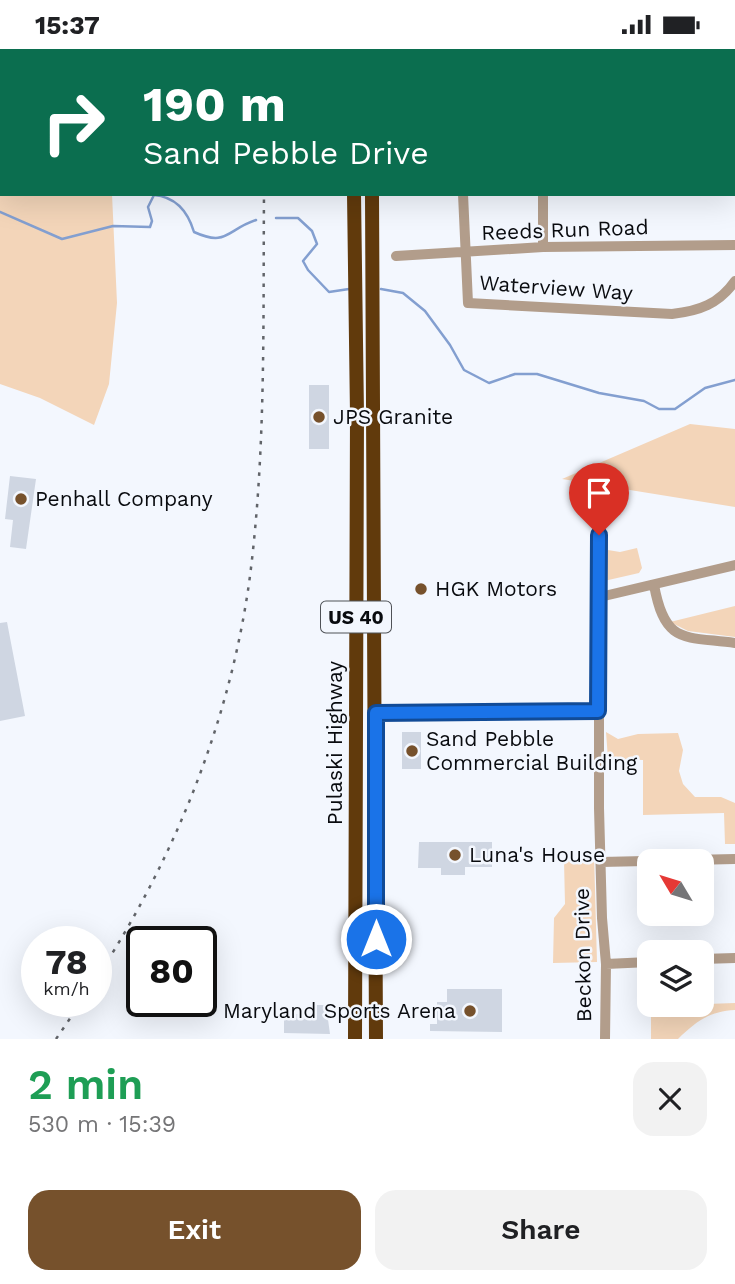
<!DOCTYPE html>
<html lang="en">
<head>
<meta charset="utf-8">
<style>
	:root { --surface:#fff; --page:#f2f2f2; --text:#202124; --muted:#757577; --accent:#76512c }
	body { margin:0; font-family:"Work Sans",sans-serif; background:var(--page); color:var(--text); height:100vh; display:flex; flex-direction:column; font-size:26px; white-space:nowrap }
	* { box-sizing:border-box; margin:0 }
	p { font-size:23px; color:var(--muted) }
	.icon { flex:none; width:38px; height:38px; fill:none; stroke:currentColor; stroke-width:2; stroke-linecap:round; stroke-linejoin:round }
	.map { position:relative; height:990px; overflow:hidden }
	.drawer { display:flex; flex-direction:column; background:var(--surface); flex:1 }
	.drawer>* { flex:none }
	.hud { position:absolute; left:0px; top:0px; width:735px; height:147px; box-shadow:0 7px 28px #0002; background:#0b6e4f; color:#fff; overflow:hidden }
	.needle { width:46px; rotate:308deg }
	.controls { position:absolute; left:637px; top:800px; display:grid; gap:14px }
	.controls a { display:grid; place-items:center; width:77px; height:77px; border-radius:14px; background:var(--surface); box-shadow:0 7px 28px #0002; font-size:35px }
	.speed { position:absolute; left:21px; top:877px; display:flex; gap:14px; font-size:35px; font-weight:700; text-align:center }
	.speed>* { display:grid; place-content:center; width:91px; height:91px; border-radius:50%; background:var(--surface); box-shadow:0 7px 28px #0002; line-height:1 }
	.speed small { font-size:18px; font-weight:400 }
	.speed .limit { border:4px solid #111; border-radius:10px; background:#fff; color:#111 }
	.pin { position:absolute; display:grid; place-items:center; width:60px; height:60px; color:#fff; margin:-72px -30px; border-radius:50% 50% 50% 0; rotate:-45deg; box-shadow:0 0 7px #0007 }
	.pin .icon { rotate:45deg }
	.me { position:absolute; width:77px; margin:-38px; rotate:0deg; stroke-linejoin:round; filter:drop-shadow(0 0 5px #0008) }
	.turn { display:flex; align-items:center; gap:24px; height:147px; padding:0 28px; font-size:32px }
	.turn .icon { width:91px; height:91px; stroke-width:2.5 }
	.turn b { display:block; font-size:49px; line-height:60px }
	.round { display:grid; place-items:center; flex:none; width:74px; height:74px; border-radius:21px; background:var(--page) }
	.overview { display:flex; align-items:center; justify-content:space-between; height:119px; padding:0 28px }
	h1 { font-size:42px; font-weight:600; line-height:52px; color:#1e9e55 }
	.action { display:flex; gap:14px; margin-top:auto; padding:14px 28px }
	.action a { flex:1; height:80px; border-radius:21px; background:var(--accent); color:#fff; font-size:28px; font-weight:600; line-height:80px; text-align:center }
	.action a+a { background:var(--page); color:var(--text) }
	.status { display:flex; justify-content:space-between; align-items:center; height:49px; padding:0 35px; background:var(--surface); direction:ltr }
	.status svg { height:19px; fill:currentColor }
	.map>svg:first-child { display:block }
	.green { fill:#f3d5b9 }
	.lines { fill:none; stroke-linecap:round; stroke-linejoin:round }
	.stream { stroke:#839fd0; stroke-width:2.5 }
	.building { fill:#cfd6e2 }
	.minor { stroke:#b29d8b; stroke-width:10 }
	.highway { stroke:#613a0c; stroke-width:14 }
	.rail { stroke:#616469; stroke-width:2.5; stroke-dasharray:3.5 7; stroke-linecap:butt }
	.route-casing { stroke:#114b97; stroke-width:18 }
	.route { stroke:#1a73e8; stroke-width:12 }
	.poi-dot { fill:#76512c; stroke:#f3f7fe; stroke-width:2.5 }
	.labels { text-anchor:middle; stroke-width:5; stroke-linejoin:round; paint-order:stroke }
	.shield { fill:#f3f7fe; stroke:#4f5257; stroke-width:2 }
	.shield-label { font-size:19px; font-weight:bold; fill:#090b0f }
	.street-label { font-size:21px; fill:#090b0f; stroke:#f3f7fe }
	.poi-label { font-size:21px; fill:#090b0f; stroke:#f3f7fe; text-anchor:start }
</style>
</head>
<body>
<div class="status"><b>15:37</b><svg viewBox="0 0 49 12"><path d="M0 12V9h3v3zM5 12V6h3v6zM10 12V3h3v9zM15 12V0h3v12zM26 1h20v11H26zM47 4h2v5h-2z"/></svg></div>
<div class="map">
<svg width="735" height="990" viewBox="0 0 735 990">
	<rect width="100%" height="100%" fill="#f3f7fe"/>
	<path class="green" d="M0,0H110L2,2V145H112L117,254L109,335L94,376L40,349L0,335Z
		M690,375L735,380V458L562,430Z
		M604,487L607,488L608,501L620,503L637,499L642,519L639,524L604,532Z
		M735,557V588L688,582L670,573Z
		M606,683L618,690L638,685L678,684L683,701L679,722L683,735L695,748H721L735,754V795H725L724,764L643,766V711L608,710Z
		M588,804L594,805L597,913L553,914L554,869L565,855L564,812H588Z
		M735,954V961C710,962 695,973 678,990H651V957Z"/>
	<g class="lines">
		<path class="stream" d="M0,163L62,190L113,177L150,178L152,172L148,158L154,146C177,148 188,163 194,183C227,198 226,181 256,171
			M276,169H298L312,182L317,195L303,212L308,221L329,243L349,240
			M381,240L403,244L425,262L450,296L464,321L489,334L515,325H537L599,344L644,352L659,360H675L705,339L735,331"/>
	</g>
	<path class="building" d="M309,336H329V400H309Z
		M10,427L36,430L26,500L10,498L13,471L5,470Z
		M7,573L25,667L0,672V574Z
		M402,683H421V720H402Z
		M419,793H492V818H465V826H441V819H418Z
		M447,940H502V983L430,982V975H437V953H447Z
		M315,956H326L330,985L284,984V971H296V965H315Z"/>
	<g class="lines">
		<path class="minor" d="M733,62H735
			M733,138H735
			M463,145L468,254L672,265C699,262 719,255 735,232
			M543,198V145
			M396,207L543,198L735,196
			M599,486V759L602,869L606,915L605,990
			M654,536C665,596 684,587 735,594
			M600,548L735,516
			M376,664L598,662
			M601,813L735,810
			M702,910L735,909
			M606,915L649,913"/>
		<path class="highway" d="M354,2V0
			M371,2V0
			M354,145L357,365L355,990
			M372,145L376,990"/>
		<path class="rail" d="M266,2V0
			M96,930C175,809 231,670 250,527C266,400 263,272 264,145
			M56,990L82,952"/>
	</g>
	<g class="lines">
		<defs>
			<path id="route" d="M376,890V664L598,662L599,486"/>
		</defs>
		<use href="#route" class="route-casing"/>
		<use href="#route" class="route"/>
	</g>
	<g class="poi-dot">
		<circle cx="319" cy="368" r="7"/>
		<circle cx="21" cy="450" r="7"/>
		<circle cx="421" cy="540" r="7"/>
		<circle cx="412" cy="702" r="7"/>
		<circle cx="455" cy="806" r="7"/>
		<circle cx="470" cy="962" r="7"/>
	</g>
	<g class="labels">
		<rect class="shield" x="321" y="552.5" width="70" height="31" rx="5"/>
		<g class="shield-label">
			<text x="356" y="575">US 40</text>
		</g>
		<g class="street-label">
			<text transform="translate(565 181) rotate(-2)" y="7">Reeds Run Road</text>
			<text transform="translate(556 239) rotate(4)" y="7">Waterview Way</text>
			<text transform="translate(335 694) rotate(-90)" y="7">Pulaski Highway</text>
			<text transform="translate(583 906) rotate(-91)" y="7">Beckon Drive</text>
		</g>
		<g class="poi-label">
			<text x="333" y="375">JPS Granite</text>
			<text x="35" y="457">Penhall Company</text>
			<text x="435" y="547">HGK Motors</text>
			<text x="426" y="697">Sand Pebble<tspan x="426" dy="24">Commercial Building</tspan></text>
			<text x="469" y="813">Luna's House</text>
			<text x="456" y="969" text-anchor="end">Maryland Sports Arena</text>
		</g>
	</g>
</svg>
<div class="controls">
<a><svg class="needle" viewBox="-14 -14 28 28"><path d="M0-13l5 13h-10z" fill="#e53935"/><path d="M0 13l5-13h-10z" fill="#757577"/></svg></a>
<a><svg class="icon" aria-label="layers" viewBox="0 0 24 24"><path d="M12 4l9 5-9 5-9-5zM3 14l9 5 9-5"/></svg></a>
</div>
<div class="speed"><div>78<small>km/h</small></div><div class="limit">80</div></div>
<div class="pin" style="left:599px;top:486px;background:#d93025"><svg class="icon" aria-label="arrive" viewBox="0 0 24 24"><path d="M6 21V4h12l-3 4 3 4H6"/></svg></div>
<svg class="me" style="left:376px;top:890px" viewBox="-20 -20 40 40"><circle r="17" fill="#1a73e8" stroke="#fff" stroke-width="3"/><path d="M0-11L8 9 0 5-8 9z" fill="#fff"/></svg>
<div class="hud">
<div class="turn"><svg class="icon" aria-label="right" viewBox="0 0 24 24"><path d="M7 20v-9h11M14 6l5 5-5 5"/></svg><div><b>190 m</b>Sand Pebble Drive</div></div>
</div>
</div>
<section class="drawer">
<div class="overview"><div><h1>2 min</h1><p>530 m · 15:39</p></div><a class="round"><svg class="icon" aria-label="close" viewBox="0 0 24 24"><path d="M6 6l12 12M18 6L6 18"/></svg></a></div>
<div class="action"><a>Exit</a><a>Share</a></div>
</section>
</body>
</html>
